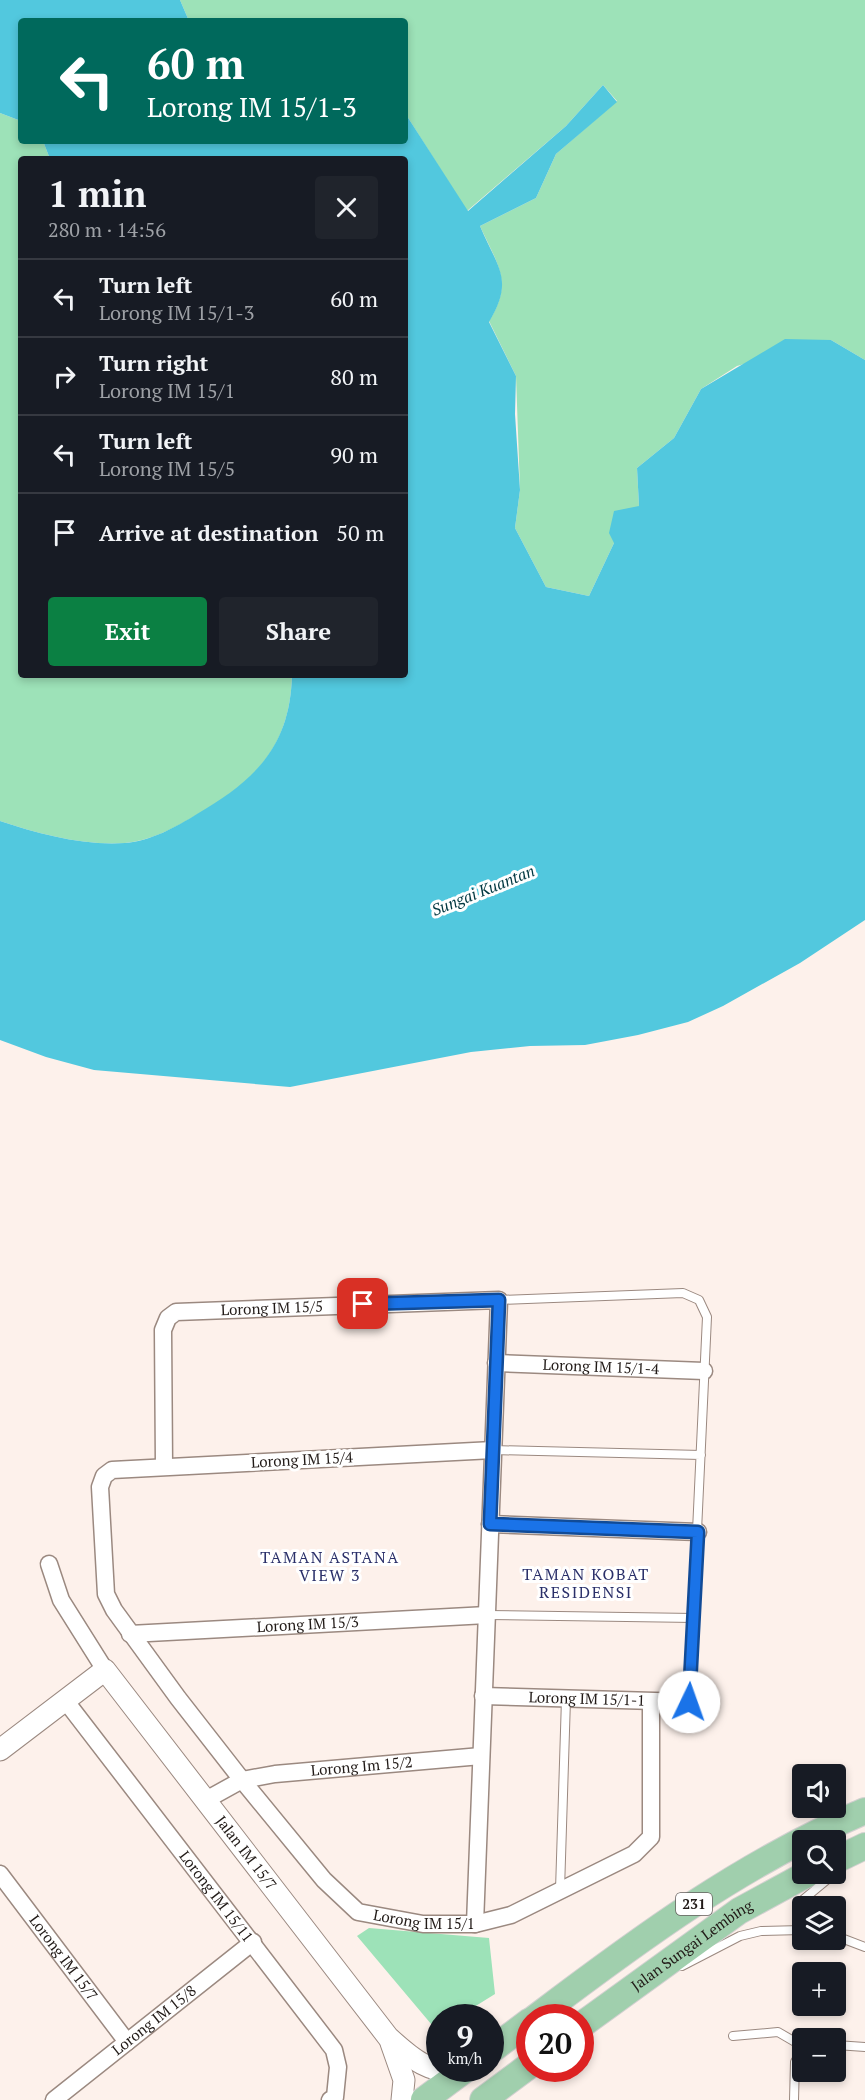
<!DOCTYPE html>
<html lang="en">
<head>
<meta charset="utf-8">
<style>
	:root { --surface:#171b24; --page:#20242c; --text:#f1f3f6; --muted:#9ea1a6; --line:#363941; --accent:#0b8043 }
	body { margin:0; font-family:"PT Serif",serif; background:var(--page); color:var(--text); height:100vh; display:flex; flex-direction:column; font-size:22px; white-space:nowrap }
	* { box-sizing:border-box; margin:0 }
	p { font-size:20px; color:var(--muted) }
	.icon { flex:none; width:33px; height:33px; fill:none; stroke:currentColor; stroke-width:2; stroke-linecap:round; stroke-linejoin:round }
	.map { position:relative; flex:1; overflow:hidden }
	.side { position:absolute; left:18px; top:156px; width:390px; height:522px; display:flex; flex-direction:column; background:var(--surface); border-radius:6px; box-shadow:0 3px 9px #0003 }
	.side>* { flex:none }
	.top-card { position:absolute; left:18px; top:18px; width:390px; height:126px; border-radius:6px; box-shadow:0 3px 9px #0003; background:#00695c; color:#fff; overflow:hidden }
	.tools { position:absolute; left:792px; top:1764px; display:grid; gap:12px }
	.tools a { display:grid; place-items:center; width:54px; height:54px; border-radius:6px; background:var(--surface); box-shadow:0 3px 9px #0003; font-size:30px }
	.speed { position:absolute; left:426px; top:2004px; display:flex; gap:12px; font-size:30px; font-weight:700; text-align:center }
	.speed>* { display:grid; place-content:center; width:78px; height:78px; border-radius:50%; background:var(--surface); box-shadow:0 3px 9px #0003; line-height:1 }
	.speed small { font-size:15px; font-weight:400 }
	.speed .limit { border:9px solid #d22; background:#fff; color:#111 }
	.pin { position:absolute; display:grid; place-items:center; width:51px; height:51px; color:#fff; margin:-26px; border-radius:12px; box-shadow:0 3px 9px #0006 }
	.me { position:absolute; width:66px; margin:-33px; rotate:3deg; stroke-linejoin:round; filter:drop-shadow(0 0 4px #0008) }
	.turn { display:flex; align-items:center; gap:21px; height:126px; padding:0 30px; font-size:27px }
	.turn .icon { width:78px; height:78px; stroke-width:2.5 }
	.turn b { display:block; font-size:42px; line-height:51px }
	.round { display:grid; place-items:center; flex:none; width:63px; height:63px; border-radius:6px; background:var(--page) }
	.overview { display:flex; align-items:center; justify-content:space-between; height:102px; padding:0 30px }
	h1 { font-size:36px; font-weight:700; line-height:45px }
	.primary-button { display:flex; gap:12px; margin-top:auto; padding:12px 30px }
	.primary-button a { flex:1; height:69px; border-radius:6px; background:var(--accent); color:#fff; font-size:24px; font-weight:700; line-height:69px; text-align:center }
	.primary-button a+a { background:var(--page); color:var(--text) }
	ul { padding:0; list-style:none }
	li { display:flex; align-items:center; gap:18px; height:78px; padding:0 30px; border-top:2px solid var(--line) }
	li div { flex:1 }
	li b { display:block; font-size:22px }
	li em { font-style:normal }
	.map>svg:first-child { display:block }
	.green { fill:#9de2b8 }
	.water { fill:#52c8de }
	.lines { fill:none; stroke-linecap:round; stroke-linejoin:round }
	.service-casing { stroke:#9b8980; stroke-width:10 }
	.minor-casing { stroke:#9b8980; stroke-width:19 }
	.tertiary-casing { stroke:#9b8980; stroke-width:23 }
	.primary-casing { stroke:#d3d1d1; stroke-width:28 }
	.service { stroke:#fff; stroke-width:8 }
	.minor { stroke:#fff; stroke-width:16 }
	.tertiary { stroke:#fff; stroke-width:21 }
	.primary { stroke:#a0cfad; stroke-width:26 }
	.route-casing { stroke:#114b97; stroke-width:15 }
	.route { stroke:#1a73e8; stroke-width:10 }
	.labels { text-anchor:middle; stroke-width:6; stroke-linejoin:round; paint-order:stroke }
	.shield { fill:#fff; stroke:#645f5d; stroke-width:1.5 }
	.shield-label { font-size:14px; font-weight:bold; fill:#211a17 }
	.street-label { font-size:15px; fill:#211a17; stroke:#fff }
	.water-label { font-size:16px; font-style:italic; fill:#003740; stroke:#fff }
	.neighbourhood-label { font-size:16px; letter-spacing:1.5px; fill:#2a2f69; stroke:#fff }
</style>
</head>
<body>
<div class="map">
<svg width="865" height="2100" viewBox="0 0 865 2100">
	<rect width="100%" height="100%" fill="#fdf1eb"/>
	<path class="green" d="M180,0H865V360L831,340L737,366L701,389L674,438L637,468L639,506L614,543L589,596L546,587L515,528L520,490L516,376L489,321C514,282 497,264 480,226L536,198L556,154L617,101L603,85L566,126L467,211L405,113V21H189Z
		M0,113L21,121V141H43L50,159H21V675H292C290,749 253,783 193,817C173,829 149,841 125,843C84,846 39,834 0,821Z
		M369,1928L489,1938L495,1994L458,2017L440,2018L439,2029L437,2031L357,1936Z"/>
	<path class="water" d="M0,0H180L189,21H21V121L0,113Z
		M603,85L617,102L556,154L536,198L480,226C497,267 515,279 489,322L516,376L515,414L520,490L515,528L546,587L589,596L614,543L609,533L614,511L639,506L637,468L674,438L701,389L785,339L831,340L865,360V920L800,963L723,1006L688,1022L638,1035L585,1045L530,1046L471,1052L290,1087L94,1070L46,1057L0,1040V821C39,834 84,846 125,843C151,841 176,827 197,814C255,780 290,747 292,675H405V159H50L43,141H405V113L468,211L566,126Z"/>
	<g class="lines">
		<defs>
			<path id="service" d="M499,1300L683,1293L699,1300L707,1317L689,1702
				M493,1450L701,1455
				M487,1615L694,1618
				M560,1890L566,1699
				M802,1929L797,1920L799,1903L834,1874
				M836,1936L865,1947
				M682,1966L740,1936L761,1931L802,1930
				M733,2036L778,2032L802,2046
				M836,2045L865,2047
				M794,2100L795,2062L802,2050"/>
			<g id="minor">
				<path id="s1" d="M496,1363L704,1371"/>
				<path id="s2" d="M493,1450L112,1470L104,1476L100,1487L106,1594L114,1610L178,1698L242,1780L324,1880L358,1912L423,1924H475L511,1915L634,1854L651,1837V1702"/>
				<path id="s3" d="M164,1466L163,1330L168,1318L176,1312L499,1300L475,1924"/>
				<path d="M490,1524L698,1532"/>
				<path d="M49,1564L61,1600L105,1670"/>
				<path id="s4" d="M130,1634L487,1615"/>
				<path id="s5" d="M483,1696L689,1702"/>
				<path id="s6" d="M65,1700L334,2050L338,2067L335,2097L330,2100"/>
				<path id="s7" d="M204,1801L242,1780L275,1774L481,1756"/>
				<path id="s8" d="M0,1874L127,2042"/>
				<path id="s9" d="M54,2100L253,1942"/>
			</g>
			<g id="tertiary">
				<path id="s10" d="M0,1750L105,1670L388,2037C412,2059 430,2075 464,2071"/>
				<path d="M391,2043L404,2080L402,2100"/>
			</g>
			<g id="primary">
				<path d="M836,1860L865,1846"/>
				<path d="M535,2018C638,1940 745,1861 865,1811"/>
				<path id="s11" d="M580,2026L739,1911L807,1874"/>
				<path d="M490,2051L530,2021"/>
				<path d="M424,2100L467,2068"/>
				<path d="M483,2100L530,2065"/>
			</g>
		</defs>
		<use href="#service" class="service-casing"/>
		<use href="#minor" class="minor-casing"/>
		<use href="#tertiary" class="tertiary-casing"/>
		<use href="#primary" class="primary-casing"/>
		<use href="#service" class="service"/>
		<use href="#minor" class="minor"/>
		<use href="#tertiary" class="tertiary"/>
		<use href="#primary" class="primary"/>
	</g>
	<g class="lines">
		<defs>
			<path id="route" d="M363,1304L499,1300L490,1524L698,1532L689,1702"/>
		</defs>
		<use href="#route" class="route-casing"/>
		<use href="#route" class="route"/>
	</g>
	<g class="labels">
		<rect class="shield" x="676" y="1893" width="36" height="22" rx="4.5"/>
		<g class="shield-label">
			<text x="694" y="1909">231</text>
		</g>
		<g class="street-label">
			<text dy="5" stroke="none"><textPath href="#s3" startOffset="255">Lorong IM 15/5</textPath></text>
			<text dy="5" stroke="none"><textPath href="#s1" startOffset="105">Lorong IM 15/1-4</textPath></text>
			<text transform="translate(302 1460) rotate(-3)" y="5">Lorong IM 15/4</text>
			<text dy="5" stroke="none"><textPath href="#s4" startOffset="178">Lorong IM 15/3</textPath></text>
			<text dy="5" stroke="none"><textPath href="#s5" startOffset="104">Lorong IM 15/1-1</textPath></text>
			<text dy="5" stroke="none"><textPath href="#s7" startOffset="164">Lorong Im 15/2</textPath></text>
			<text dy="5" stroke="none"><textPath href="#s10" startOffset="363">Jalan IM 15/7</textPath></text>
			<text dy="5" stroke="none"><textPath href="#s6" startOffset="248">Lorong IM 15/11</textPath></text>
			<text dy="5" stroke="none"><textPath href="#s2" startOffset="984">Lorong IM 15/1</textPath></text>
			<text dy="5" stroke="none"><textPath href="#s11" startOffset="138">Jalan Sungai Lembing</textPath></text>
			<text dy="5" stroke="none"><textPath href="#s8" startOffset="105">Lorong IM 15/7</textPath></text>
			<text dy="5" stroke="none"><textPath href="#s9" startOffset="128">Lorong IM 15/8</textPath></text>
		</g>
		<g class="water-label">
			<text transform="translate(483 890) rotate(-22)" y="6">Sungai Kuantan</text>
		</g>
		<g class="neighbourhood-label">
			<text x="330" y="1563">TAMAN ASTANA<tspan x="330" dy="18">VIEW 3</tspan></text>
			<text x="586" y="1580">TAMAN KOBAT<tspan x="586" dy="18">RESIDENSI</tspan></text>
		</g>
	</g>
</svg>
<div class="tools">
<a><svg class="icon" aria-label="sound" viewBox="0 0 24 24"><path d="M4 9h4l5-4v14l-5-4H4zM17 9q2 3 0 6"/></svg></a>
<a><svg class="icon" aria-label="search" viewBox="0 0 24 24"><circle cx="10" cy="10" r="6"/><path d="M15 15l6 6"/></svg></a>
<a><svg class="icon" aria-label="layers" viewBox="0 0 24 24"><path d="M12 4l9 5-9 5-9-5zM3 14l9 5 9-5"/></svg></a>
<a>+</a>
<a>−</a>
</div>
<div class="speed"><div>9<small>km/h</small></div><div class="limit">20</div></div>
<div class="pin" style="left:363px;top:1304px;background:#d93025"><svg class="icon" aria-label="arrive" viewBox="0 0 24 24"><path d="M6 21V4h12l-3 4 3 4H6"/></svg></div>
<svg class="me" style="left:689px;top:1702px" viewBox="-20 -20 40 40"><circle r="19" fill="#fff"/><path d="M0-13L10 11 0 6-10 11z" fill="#1a73e8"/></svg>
<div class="top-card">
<div class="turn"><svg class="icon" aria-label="left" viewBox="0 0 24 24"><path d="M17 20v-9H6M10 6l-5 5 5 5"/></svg><div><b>60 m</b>Lorong IM 15/1-3</div></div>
</div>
<section class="side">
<div class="overview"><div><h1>1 min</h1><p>280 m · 14:56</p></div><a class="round"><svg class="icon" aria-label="close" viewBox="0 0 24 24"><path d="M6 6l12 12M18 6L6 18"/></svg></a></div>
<ul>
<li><svg class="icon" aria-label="left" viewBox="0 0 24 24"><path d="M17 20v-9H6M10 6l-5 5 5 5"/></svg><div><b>Turn left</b><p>Lorong IM 15/1-3</p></div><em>60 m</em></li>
<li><svg class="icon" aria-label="right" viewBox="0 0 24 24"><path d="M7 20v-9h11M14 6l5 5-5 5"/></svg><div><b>Turn right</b><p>Lorong IM 15/1</p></div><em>80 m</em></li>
<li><svg class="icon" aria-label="left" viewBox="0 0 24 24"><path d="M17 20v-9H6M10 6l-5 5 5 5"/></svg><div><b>Turn left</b><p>Lorong IM 15/5</p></div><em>90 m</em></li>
<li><svg class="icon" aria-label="arrive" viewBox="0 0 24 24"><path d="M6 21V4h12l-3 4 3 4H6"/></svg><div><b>Arrive at destination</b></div><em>50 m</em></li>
</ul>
<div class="primary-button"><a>Exit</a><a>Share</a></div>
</section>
</div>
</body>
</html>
